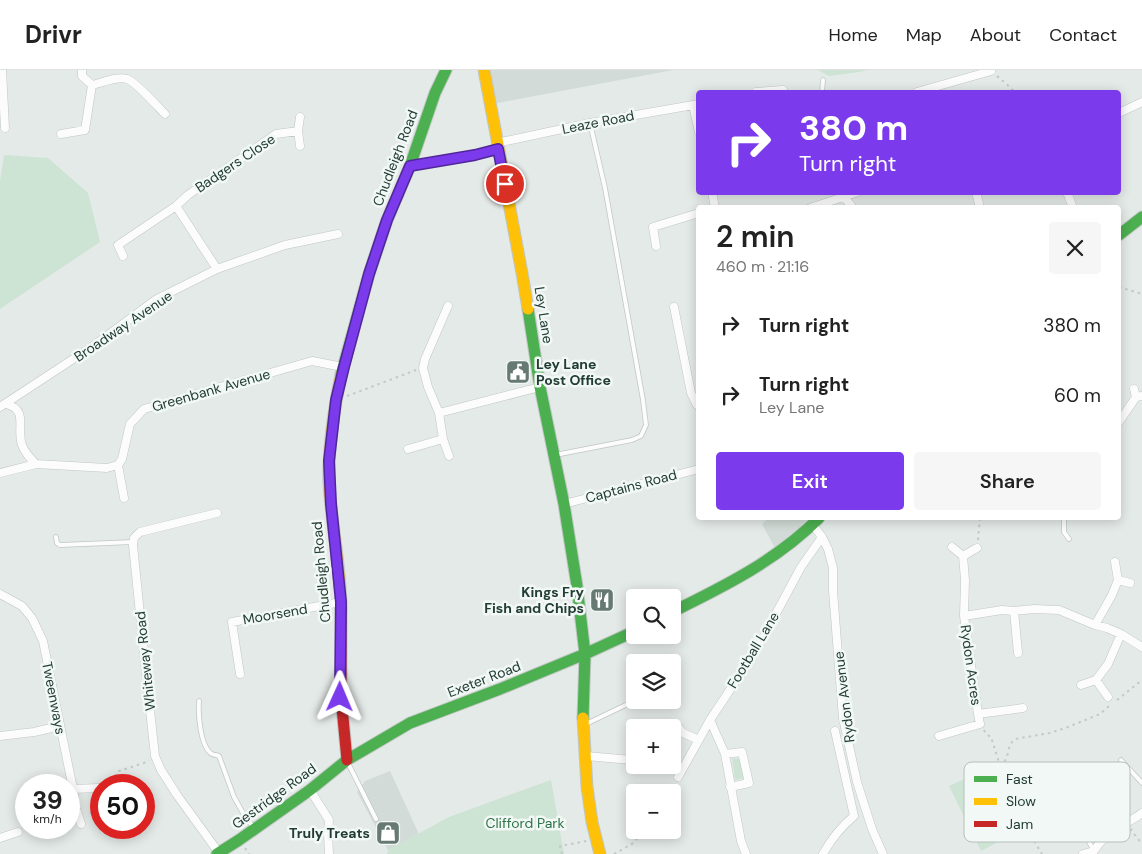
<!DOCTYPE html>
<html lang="en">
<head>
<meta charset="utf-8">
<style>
	:root { --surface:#fff; --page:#f6f6f6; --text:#222; --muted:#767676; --line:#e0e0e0; --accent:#7c3aed }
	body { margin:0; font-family:"DM Sans",sans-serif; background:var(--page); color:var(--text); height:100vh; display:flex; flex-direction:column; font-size:19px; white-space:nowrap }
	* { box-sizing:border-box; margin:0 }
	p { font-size:16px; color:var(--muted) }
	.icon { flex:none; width:28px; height:28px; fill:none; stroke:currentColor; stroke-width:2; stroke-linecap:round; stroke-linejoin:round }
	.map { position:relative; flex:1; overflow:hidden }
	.sheet { position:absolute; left:696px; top:135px; width:425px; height:315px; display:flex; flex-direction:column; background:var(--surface); border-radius:5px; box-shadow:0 2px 12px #0003 }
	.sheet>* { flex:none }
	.banner { position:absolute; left:696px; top:20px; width:425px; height:105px; border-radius:5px; box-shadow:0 2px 12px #0003; background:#7c3aed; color:#fff; overflow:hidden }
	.tools { position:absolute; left:626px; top:519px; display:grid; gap:10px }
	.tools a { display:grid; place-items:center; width:55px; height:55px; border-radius:5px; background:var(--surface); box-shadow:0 2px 12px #0003; font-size:25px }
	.speed { position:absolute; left:15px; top:704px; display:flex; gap:10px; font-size:25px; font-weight:700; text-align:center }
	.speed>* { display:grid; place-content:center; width:65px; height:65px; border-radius:50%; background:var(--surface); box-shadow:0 2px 12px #0003; line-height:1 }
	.speed small { font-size:12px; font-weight:400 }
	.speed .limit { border:8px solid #d22; background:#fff; color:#111 }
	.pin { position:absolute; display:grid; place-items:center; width:42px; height:42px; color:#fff; margin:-21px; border:2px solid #fff; border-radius:50%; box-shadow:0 1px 5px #0007 }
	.me { position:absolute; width:55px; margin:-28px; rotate:1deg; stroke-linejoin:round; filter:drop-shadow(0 0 4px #0008) }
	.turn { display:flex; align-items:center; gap:18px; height:105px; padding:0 20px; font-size:22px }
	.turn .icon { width:65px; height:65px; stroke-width:2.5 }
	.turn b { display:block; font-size:35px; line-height:42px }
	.round { display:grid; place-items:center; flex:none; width:52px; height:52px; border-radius:5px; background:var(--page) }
	.headline { display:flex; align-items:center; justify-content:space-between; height:85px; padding:0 20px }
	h1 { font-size:30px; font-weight:600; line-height:38px }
	.primary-button { display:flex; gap:10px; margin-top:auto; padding:10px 20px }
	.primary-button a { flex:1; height:58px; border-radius:5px; background:var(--accent); color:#fff; font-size:20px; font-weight:600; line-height:58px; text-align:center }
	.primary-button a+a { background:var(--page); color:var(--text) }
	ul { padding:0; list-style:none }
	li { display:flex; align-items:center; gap:15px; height:70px; padding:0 20px }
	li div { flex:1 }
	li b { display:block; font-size:19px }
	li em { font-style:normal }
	header { display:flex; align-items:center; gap:30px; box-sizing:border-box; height:70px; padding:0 25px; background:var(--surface); border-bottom:1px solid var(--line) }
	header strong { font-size:24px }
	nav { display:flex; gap:28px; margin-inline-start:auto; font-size:18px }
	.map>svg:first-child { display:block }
	.built { fill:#d2dbd7 }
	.green { fill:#cde3d4 }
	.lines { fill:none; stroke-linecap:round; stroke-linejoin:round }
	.lane-casing { stroke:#c1c7c4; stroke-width:5.5 }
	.street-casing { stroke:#c1c7c4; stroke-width:9 }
	.fast-casing { stroke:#c0c7c4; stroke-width:13 }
	.slow-casing { stroke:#c0c7c4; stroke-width:13 }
	.jam-casing { stroke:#c0c7c4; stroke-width:13 }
	.path { stroke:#c1cac5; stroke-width:2; stroke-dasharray:2.5 4; stroke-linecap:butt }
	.lane { stroke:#fbfcfb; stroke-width:4 }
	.street { stroke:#fbfcfb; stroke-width:8 }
	.fast { stroke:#4caf50; stroke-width:11 }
	.slow { stroke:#ffc107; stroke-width:11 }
	.jam { stroke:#c62828; stroke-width:11 }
	.route-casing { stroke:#51269a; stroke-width:12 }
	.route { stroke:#7c3aed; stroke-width:9 }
	.labels { text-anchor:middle; stroke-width:5; stroke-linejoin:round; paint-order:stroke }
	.street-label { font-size:14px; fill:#223d35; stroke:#f2f8f5 }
	.poi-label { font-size:14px; font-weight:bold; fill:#223d35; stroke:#f2f8f5; text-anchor:end }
	.park-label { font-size:14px; fill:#2d7347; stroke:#f2f8f5 }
	.key { fill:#f2f8f5; stroke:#b4c0bb; stroke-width:1 }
	.key-label { font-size:14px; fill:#223d35 }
</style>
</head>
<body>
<header>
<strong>Drivr</strong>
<nav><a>Home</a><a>Map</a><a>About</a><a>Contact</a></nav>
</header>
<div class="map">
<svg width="1142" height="784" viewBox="0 0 1142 784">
	<rect width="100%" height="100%" fill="#e4eae7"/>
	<path class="built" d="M490,0H673L497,33L494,22Z
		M769,448H809L776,480L762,454Z
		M390,701L419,764L388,780L357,722L365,711Z"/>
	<path class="green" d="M818,0H867L859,2L829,6Z
		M4,85L48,88L88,123L100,172L0,239V111Z
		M741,688L745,708L735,710L732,689Z
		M993,696L1024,758L981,781L949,716Z
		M551,710L564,784H387L388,780L449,747Z"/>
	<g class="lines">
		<defs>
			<path id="lane" d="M822,22L823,10
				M555,385L632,370L641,366L646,355L643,330L605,118L590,53
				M1064,448V462L1069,469
				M56,467L57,473L60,475L133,472
				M199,631C198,643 200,677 212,684C214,685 217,685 219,686L234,727L243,743L253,757
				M586,654L636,630
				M1121,690L1142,713
				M348,693L376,749
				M1081,702L1058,715L1057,723L1060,733L1084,763L1094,781"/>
			<path id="street" d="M2,0L5,58
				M82,0V6L92,15C101,13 118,6 127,9C135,11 158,37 165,44
				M756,22L783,20
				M917,22L991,1
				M693,35L699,62
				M1119,43L1142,32
				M300,47L298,61L300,76
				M61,64L85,60L92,15
				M497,73L590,53L699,34
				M410,96L475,85L498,79
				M712,122L715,138
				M976,122L980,138
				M1067,122L1073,138
				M844,127L853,138
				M176,136L217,199
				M810,138L858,122
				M656,176L653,157L699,143
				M123,186L118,175L176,136L188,125L276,64L298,61
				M448,236L425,289L423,298L428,317L439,343L540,317
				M674,237L691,323L697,335L699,337
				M1134,319L1136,327L1142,326
				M6,334C29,340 16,358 22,375C25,383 30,388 36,394
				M0,337L93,276L157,229L217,199L285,175L338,164
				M439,343L443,369L449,386
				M1119,352L1136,327
				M408,379L443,369
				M0,403L36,394L107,398L118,395
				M124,428L118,395L122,389L130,354L144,339L312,291L343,297
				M564,434L699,399
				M217,443L140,462L134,468L133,475L147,613L155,686L161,700L177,725L219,783
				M822,467L828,479L833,498V521L843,648L857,712L872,759L883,784
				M952,477L963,486L965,510L964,546L978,644L1023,638
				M963,486L977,478
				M1115,492L1118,510
				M0,524L22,536L32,548L43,571L73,719L99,718L101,723
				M1014,541L1018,583
				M964,546L1002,540L1014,541L1034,539L1059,540L1095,555L1107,558L1121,564L1142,577
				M1095,555L1112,525L1118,510L1130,513
				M240,604L232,552L341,532
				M1096,610L1108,627
				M1081,615L1096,610L1108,594L1121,564
				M710,650L725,684L741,771L746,784
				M676,655L683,663L699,670
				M0,666L34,662L60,656
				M939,666L980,654L978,644
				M725,684L742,682L749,713L730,717
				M586,686L632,690
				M678,707L710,650L757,579L801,497L822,467L813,455
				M73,719L75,733
				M310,720L329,750L328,764L329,784
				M77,741L81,754
				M0,768L18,762
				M823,784C831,769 841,757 854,746L835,661
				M1083,784L1094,781C1106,761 1124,756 1142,743"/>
			<path id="fast" d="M1119,165L1142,147
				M528,239L540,317L564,434L577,516L585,584L583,648
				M341,305L369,204L387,150L410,96L435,23L446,0
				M672,542C725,516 777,490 819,448
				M217,784L239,770L310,720L347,690L410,653L500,619L585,584L635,561"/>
			<path id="slow" d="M484,0L522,203L528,239
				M341,539C341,497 331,454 329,412C328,377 334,339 341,305
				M583,648L587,717L592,752L600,784"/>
			<path id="jam" d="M341,539V627L347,690"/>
		</defs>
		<use href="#lane" class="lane-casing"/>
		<use href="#street" class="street-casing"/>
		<use href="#fast" class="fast-casing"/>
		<use href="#slow" class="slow-casing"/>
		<use href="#jam" class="jam-casing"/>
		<path class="path" d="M997,6L1011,18L1014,22
			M1119,217L1142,224
			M347,326L416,300
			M978,470L980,448
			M1117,630L1142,610
			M984,660L986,664L991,667C997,685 1002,704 1009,722C1017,744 1030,764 1042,784
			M999,695C1011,691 1005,677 1015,669L1050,663L1068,657L1100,644L1109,636
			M107,715L115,712L119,701L144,693L149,690
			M669,722L674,714
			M1132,759L1131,760L1142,774
			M245,778L249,784
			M562,784L560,776L587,771
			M614,784L632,774L645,760"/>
		<use href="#lane" class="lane"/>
		<use href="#street" class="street"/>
		<use href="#fast" class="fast"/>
		<use href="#slow" class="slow"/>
		<use href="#jam" class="jam"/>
	</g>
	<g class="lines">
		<defs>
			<path id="route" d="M340,627L341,532L331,434L329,391L336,330L344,297L369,204L387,150L410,96L475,85L498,79L505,114"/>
		</defs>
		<use href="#route" class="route-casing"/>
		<use href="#route" class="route"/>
	</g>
	<defs>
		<symbol id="civic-square" viewBox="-11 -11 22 22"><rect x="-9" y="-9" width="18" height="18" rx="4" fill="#667a73" stroke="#f2f8f5"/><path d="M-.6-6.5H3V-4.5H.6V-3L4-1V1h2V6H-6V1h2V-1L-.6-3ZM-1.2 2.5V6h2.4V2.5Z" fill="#fff"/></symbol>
		<symbol id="restaurant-square" viewBox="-11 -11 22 22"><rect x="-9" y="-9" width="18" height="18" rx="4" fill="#667a73" stroke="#f2f8f5"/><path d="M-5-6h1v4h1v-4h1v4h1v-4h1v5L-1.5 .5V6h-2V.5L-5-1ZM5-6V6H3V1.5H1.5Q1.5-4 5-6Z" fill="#fff"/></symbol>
		<symbol id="shop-square" viewBox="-11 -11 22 22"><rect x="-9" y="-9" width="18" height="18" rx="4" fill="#667a73" stroke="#f2f8f5"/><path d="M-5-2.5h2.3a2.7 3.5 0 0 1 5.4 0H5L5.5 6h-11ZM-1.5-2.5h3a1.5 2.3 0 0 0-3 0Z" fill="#fff"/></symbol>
	</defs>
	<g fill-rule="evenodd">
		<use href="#civic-square" x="504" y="288" width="28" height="28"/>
		<use href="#restaurant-square" x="588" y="516" width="28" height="28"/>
		<use href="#shop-square" x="374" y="749" width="28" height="28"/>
	</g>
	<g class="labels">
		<g class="street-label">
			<text transform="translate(598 52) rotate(-11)" y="5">Leaze Road</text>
			<text transform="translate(395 88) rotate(-69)" y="5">Chudleigh Road</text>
			<text transform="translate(235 93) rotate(-34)" y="5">Badgers Close</text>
			<text transform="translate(544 245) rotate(81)" y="5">Ley Lane</text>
			<text transform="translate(123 256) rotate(-34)" y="5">Broadway Avenue</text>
			<text transform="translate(211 320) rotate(-16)" y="5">Greenbank Avenue</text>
			<text transform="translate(631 416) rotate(-15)" y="5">Captains Road</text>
			<text transform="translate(321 502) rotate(-95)" y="5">Chudleigh Road</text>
			<text transform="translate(275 544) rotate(-10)" y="5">Moorsend</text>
			<text transform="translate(753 580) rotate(-59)" y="5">Football Lane</text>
			<text transform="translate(145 591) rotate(-96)" y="5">Whiteway Road</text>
			<text transform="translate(971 595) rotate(82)" y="5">Rydon Acres</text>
			<text transform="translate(484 609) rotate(-21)" y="5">Exeter Road</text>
			<text transform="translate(844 627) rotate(-97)" y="5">Rydon Avenue</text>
			<text transform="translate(54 628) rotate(79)" y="5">Tweenways</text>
			<text transform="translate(274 726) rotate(-36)" y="5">Gestridge Road</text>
		</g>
		<g class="poi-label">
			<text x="536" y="299" text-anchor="start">Ley Lane<tspan x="536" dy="16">Post Office</tspan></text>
			<text x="584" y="527">Kings Fry<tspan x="584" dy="16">Fish and Chips</tspan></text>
			<text x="370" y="768">Truly Treats</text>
		</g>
		<g class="park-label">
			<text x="525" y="758">Clifford Park</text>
		</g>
	</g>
	<rect x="964" y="692" width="166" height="80" rx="8" class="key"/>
	<rect x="974" y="706" width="23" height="6" fill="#4caf50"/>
	<rect x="974" y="728" width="23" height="7" fill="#ffc107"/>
	<rect x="974" y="751" width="23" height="6" fill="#c62828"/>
	<g class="key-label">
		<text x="1006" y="714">Fast</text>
		<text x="1006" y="736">Slow</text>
		<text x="1006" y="759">Jam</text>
	</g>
</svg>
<div class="tools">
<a><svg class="icon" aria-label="search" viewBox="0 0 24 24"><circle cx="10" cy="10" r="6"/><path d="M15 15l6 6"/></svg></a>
<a><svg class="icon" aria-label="layers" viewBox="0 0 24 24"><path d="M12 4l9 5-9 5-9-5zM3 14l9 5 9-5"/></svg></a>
<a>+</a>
<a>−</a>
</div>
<div class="speed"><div>39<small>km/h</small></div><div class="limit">50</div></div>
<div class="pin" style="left:505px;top:114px;background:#d93025"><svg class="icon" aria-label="arrive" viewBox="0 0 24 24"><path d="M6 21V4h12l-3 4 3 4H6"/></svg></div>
<svg class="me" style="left:340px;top:627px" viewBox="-20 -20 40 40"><path d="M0-17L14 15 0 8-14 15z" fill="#7c3aed" stroke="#fff" stroke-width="4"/></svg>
<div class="banner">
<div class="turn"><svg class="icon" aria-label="right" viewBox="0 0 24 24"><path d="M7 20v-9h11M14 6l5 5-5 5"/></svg><div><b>380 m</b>Turn right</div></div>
</div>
<section class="sheet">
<div class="headline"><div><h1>2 min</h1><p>460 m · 21:16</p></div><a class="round"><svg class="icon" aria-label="close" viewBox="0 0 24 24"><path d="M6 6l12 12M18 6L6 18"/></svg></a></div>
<ul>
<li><svg class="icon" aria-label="right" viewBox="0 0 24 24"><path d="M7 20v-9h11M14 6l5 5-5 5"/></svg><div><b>Turn right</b></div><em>380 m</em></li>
<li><svg class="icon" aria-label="right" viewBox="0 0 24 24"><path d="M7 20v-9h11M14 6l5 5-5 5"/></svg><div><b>Turn right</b><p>Ley Lane</p></div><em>60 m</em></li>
</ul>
<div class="primary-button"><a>Exit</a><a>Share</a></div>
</section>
</div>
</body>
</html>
